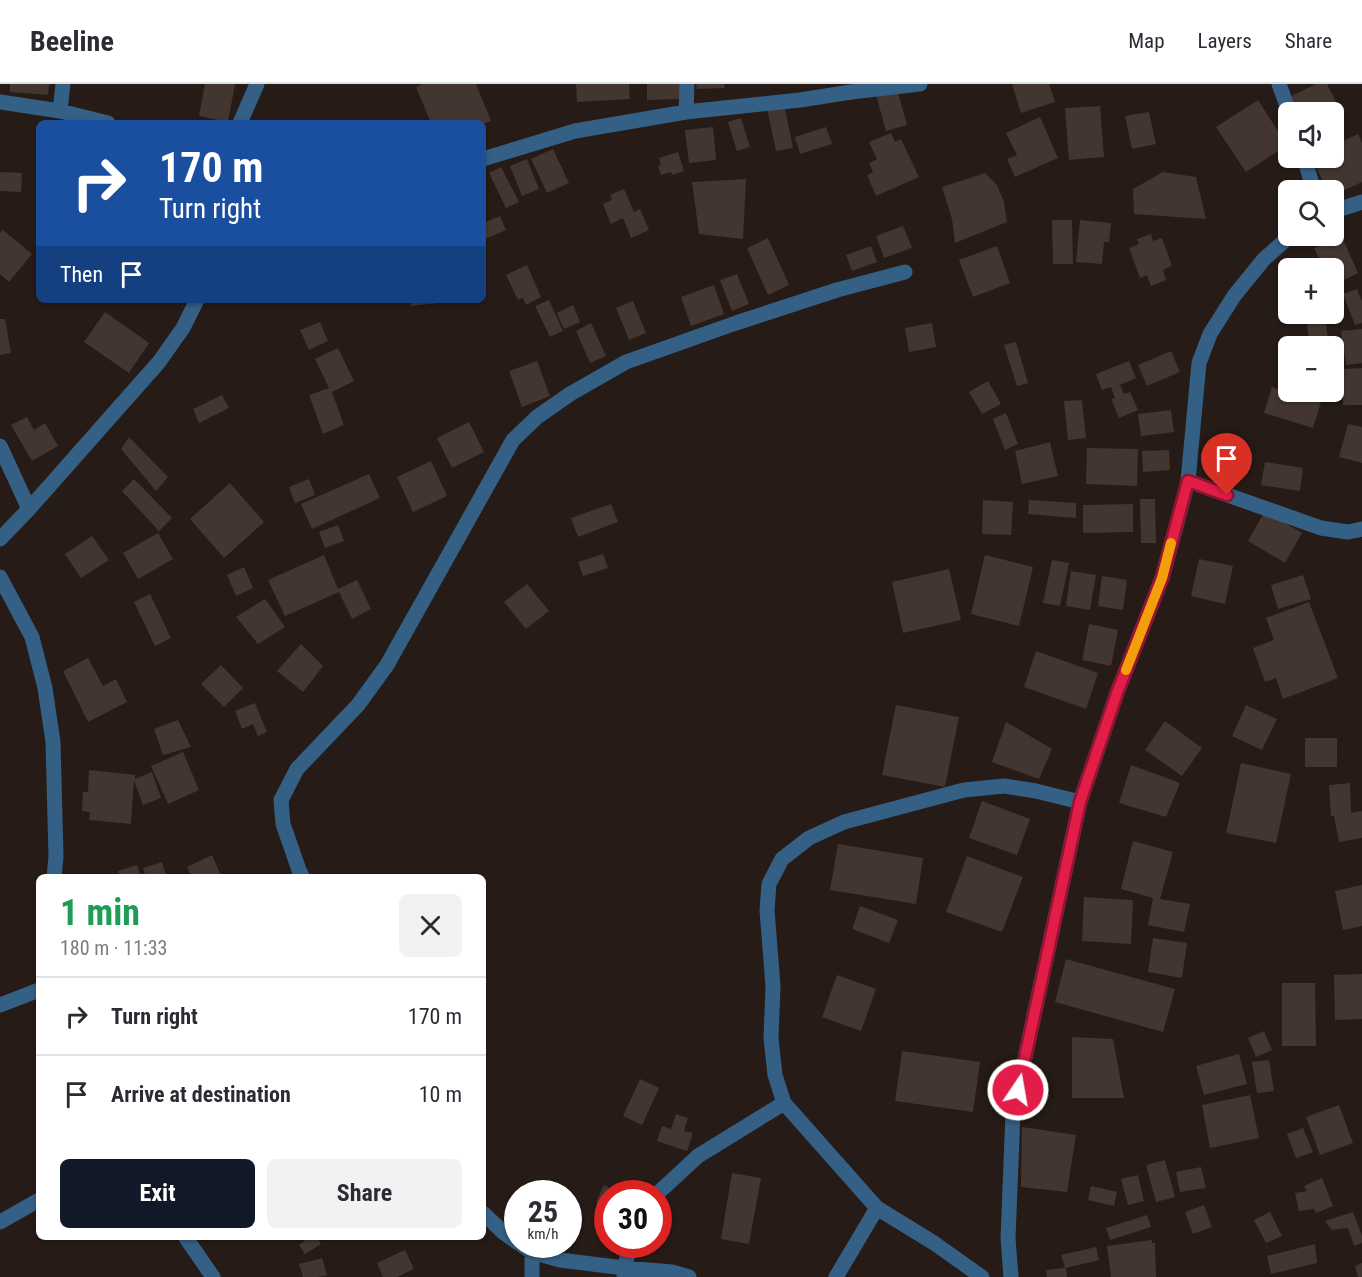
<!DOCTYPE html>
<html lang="en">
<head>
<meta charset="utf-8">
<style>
	:root { --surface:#fff; --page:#f2f2f3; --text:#2b2b33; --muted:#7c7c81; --line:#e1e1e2; --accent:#111827 }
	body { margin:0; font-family:"Roboto Condensed",sans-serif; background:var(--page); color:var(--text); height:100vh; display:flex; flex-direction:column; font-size:22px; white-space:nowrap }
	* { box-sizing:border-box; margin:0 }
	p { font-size:20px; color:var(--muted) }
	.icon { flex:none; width:33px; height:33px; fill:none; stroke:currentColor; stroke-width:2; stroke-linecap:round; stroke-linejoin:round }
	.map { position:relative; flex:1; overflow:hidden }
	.panel { position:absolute; left:36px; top:790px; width:450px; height:366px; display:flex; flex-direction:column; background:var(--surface); border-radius:9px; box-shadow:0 2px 4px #0004 }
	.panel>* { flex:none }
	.hud { position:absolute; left:36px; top:36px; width:450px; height:183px; border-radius:9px; box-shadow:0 2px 4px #0004; background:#1a4fa0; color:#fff; overflow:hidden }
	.controls { position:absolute; left:1278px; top:18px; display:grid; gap:12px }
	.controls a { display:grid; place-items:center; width:66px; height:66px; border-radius:9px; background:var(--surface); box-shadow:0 2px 4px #0004; font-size:30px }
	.speed { position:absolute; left:504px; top:1096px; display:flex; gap:12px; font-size:30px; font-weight:700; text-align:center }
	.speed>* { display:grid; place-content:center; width:78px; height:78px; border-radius:50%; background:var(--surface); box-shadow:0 2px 4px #0004; line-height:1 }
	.speed small { font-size:15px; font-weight:400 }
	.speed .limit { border:9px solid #d22; background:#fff; color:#111 }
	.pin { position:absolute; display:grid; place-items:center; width:51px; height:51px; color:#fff; margin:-62px -26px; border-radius:50% 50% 50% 0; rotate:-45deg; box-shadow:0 0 6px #0007 }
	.pin .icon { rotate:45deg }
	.me { position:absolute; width:66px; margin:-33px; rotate:12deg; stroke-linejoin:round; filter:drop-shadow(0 0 4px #0008) }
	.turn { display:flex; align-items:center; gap:21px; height:126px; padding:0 24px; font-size:27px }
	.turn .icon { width:78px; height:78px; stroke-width:2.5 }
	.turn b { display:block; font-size:42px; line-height:51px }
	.then { display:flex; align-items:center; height:57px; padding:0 24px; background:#0003; gap:12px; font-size:22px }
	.round { display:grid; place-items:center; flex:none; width:63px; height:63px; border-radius:9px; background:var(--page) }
	.headline { display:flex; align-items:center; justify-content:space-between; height:102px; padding:0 24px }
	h1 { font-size:36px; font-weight:700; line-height:45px; color:#1e9e55 }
	.cta { display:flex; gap:12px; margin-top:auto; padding:12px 24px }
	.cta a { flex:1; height:69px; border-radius:9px; background:var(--accent); color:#fff; font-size:24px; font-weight:700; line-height:69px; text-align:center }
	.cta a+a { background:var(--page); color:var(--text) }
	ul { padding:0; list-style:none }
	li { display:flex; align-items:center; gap:18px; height:78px; padding:0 24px; border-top:2px solid var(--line) }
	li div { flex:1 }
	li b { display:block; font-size:22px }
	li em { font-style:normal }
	header { display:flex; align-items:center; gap:36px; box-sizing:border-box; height:84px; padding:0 30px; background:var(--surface); border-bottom:2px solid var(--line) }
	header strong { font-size:28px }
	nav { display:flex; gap:33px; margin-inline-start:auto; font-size:21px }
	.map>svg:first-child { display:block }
	.building { fill:#433631 }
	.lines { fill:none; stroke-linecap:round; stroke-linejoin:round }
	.street { stroke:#356085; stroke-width:15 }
	.route-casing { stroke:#92132f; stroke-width:15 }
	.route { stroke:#e11d48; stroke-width:10 }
	.slow { stroke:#f59e0b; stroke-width:10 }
</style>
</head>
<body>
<header>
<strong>Beeline</strong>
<nav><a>Map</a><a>Layers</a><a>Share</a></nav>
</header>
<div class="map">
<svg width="1362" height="1193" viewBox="0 0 1362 1193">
	<rect width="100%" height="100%" fill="#261b16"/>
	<path class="building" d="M10,0H49L48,11L10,8Z
		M205,0H235L228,38L199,32Z
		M422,0H476L491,37L483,40V39H431L416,3Z
		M576,0H629L630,15L577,18Z
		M647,0H681V15L647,16Z
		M696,0H724L725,4L697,5Z
		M1012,0H1049L1055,18L1021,29Z
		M1316,0H1327L1344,34L1334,39V28H1295L1287,14Z
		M897,5L907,41L886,47L876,11Z
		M1258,16L1287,61L1246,88L1216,43Z
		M784,20L793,64L776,67L767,24Z
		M1100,22L1104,73L1069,76L1065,24Z
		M1149,28L1156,60L1132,65L1125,32Z
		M1040,33L1058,74L1015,93L1007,75L1017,71L1006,49Z
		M741,34L750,63L737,67L728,38Z
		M713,43L716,76L689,79L685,46Z
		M826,43L832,60L800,70L795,53Z
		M891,49L895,58L901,55L919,93L876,112L867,91L873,88L869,79L877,75L869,58Z
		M1358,50L1362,59V98L1334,111V106H1327L1312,74H1334V61Z
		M553,65L569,99L547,109L531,75Z
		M678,68L684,87L672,91L671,88L661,91L658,82L661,81L659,74Z
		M527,75L539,105L522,112L510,82Z
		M501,83L519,118L506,124L489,89Z
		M0,88L22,89L21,108L0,107Z
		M1163,88L1196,93L1206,135L1134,130L1133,105Z
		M985,89L997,101L1004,118L1007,138L955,159L952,135L942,103Z
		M746,95L743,155L699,150L692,98Z
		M624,105L634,128L640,125L649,146L631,154L623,134L611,140L603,120L612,116L610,111Z
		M500,132L506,146L483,156V139Z
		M1052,136H1072L1073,180H1053Z
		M1080,136L1111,139L1109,158H1104L1102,180L1076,178Z
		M903,142L912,164L884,174L876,152Z
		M3,146L32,170L9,198L0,190V149Z
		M1151,150L1153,157L1162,154L1172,182L1163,186L1166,196L1151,202L1147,191L1140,194L1129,164L1139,160L1137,155Z
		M1341,151L1358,189L1334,201V184H1324L1314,164Z
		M768,154L789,201L768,211L747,164Z
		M871,162L877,178L852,187L846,171Z
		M997,162L1010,199L973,213L959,176Z
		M527,181L541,213L526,221L523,214L518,216L506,191Z
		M737,190L749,220L732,227L720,196Z
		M714,201L724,230L691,242L681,213Z
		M1357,205L1362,217V239L1355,241L1343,210Z
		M411,216H439V219L411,222Z
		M549,216L563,247L550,253L535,222Z
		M633,217L646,249L629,256L616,224Z
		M573,221L580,238L564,245L557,229Z
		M105,228L149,259L129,289L84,258Z
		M1306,230H1325L1328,256L1309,258Z
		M0,235H5L11,269L0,271Z
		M320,238L328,257L309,266L300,246Z
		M591,239L606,272L590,279L576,247Z
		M932,239L936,263L909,268L905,244Z
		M1362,245V279L1346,281L1341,247Z
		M1016,258L1028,299L1017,302L1004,261Z
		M1334,262H1336L1338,306H1334Z
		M338,264L354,297L332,308L344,341L323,350L309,311L329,304L315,275Z
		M1171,267L1180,288L1147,302L1138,281Z
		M537,277L550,312L522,323L509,287Z
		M1129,277L1136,294L1120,301L1124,310L1130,308L1138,326L1119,334L1111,315L1115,314L1111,303L1102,306L1096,290Z
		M1362,284V321H1343L1342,285Z
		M988,297L1001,320L982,330L969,308Z
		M1272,303L1321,318L1313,344L1264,329Z
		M222,311L229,324L199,339L193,325Z
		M1082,316L1086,354L1068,356L1064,317Z
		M1171,326L1174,348L1141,352L1138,330Z
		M1006,329L1018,360L1005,366L993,335Z
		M27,333L34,346L45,339L58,362L32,377L11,341Z
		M469,338L484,368L452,384L437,354Z
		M1348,340L1362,343V379L1339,373Z
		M129,353L168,393L156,407L121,365Z
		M1050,358L1058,392L1022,400L1015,367Z
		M1087,364L1138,365L1137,402L1086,400Z
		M1169,366L1170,386L1143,388L1142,367Z
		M431,377L447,412L413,428L397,393Z
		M1265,378L1303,384L1300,407L1261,401Z
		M369,390L380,414L312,445L301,420Z
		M134,395L172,434L159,447L122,407Z
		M309,395L315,411L295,419L289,403Z
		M230,399L264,438L224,474L190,435Z
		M1140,415H1155L1156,459H1141Z
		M983,416L1013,418L1011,451L982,450Z
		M1029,416L1076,419V434L1028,430Z
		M611,420L618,438L578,453L571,434Z
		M1133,420V448L1083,449V421Z
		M1265,427L1302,449L1285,479L1248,457Z
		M338,441L344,457L325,464L319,448Z
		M158,449L173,475L138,495L123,469Z
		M92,452L109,476L81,494L65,470Z
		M603,470L608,484L583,492L578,478Z
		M324,471L338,505L357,496L371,525L352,535L339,508L285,532L268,496Z
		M985,471L1033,483L1019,542L971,530Z
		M1199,475L1233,482L1225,520L1191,512Z
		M1052,476L1069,479L1060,522L1043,519Z
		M244,483L253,504L236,512L227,491Z
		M949,485L961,536L903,549L892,498Z
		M1071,487L1096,491L1090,526L1066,522Z
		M1303,491L1311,515L1278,525L1271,501Z
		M1102,492L1127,496L1123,526L1098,522Z
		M527,500L549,527L526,545L504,518Z
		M150,510L171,554L155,562L134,518Z
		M265,515L285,543L258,560L236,533Z
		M1309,518L1338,594L1283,615L1276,594L1265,598L1253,564L1274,556L1266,534Z
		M1089,540L1118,546L1111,582L1082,576Z
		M301,560L323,582L303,608L277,587Z
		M1036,567L1098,589L1086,625L1024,603Z
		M88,574L103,602L116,595L127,618L88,638L63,587Z
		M221,581L243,604L224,623L201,600Z
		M255,619L267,648L258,652L253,640L242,645L235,627Z
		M896,621L959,633L945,703L882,691Z
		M1246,621L1277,635L1262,666L1232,652Z
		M178,636L191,663L163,671L154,645Z
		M1165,637L1202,664L1182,692L1145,666Z
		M1006,638L1052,665L1039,695L992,678Z
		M1305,654H1337V683H1305Z
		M183,668L199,706L168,720L151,682Z
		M1241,679L1291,690L1276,759L1226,749Z
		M1131,681L1180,699L1166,733L1119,719Z
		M89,686L135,691V695L152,688L161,714L143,721L134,697L131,740L89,736L90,728L82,727L83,708H88Z
		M1350,699L1351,729L1362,727V754L1339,758L1334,732H1331L1329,701Z
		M982,717L1030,735L1017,771L969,754Z
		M1133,757L1173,768L1160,815L1190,820L1184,848L1148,841L1153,814L1121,805Z
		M838,760L923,774L916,820L830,806Z
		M212,771L222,794H192L187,783Z
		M967,772L1023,793L1002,848L946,828Z
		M162,778L167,794H146L143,784Z
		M137,781L141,794H120L118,787Z
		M1362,801V842L1343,846L1335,807Z
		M1084,813L1133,816L1131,860L1082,857Z
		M860,822L898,836L889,859L852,845Z
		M1153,854L1187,859L1182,894L1148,888Z
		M1066,875L1175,905L1163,948L1055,918Z
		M1362,890V935L1335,936L1334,891Z
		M837,891L876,905L861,947L822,933Z
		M1282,899H1315L1316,962H1282Z
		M1264,947L1272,966L1256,973L1248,954Z
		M1072,953L1113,955L1124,1014H1072Z
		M902,967L980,978L973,1028L895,1017Z
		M1239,970L1247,1000L1204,1011L1196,982Z
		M1269,976L1274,1007L1257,1009L1252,978Z
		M640,995L659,1004L642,1041L623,1032Z
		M1250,1011L1259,1054L1210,1064L1202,1021Z
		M1339,1021L1353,1059L1320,1071L1306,1033Z
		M676,1030L688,1034L684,1047L693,1049L687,1067L657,1057L662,1042L671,1045Z
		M1022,1043L1076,1051L1067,1108L1021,1103Z
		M1303,1044L1313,1068L1296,1074L1287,1050Z
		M1165,1076L1175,1113L1156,1118L1146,1081Z
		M1201,1083L1206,1104L1180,1108L1176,1088Z
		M732,1089L761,1094L749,1160L721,1155Z
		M1138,1091L1144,1117L1128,1121L1121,1095Z
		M1322,1094L1333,1122L1316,1129L1314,1125L1299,1127L1295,1109L1307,1107L1304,1102Z
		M604,1101L621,1110H608V1124L596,1118Z
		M1091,1102L1117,1108L1114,1122L1088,1116Z
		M1204,1121L1212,1143L1193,1150L1185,1128Z
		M1270,1128L1282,1152L1266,1159L1254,1136Z
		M1353,1128L1362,1152V1159L1354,1162L1348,1144L1332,1146L1325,1137Z
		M1147,1131L1151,1143L1110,1156L1106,1144Z
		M303,1154H317L321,1160L305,1170L299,1161L305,1157Z
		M1152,1156V1159H1155L1156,1193H1111L1107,1162Z
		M1315,1160L1317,1179L1271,1190L1267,1172Z
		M1096,1163L1099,1176L1066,1184L1067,1193H1047L1046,1186L1065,1184L1061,1171Z
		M405,1166L414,1185L397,1193H383L377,1179Z
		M322,1174L327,1191L318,1193H303L299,1180Z
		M1362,1179V1193H1358L1355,1182Z"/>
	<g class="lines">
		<path class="street" d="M1279,0L1289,28
			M0,18L60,27L108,39
			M60,27L63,0
			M686,28L687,0
			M240,39L257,0
			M1304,74L1314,106
			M483,75L575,47L686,28L800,16L851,8L920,0
			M1334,127L1362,118
			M0,362L29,425
			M1188,397L1321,444L1348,448L1362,445
			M0,455L29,425L159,278L183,244L197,216
			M0,493L32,553L45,604L53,658L56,772L54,794
			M303,794L299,786L283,740L281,716L297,685L358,621L387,581L513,356L537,333L570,310L626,278L736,239L837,206L905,188
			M0,921L39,906
			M657,1110L698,1072L784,1019
			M483,1129L504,1149L518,1159
			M0,1138L39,1116
			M186,1154L213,1193
			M521,1161L532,1168L560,1176L624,1184L672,1188L689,1193
			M532,1168V1193
			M624,1193V1184L631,1161
			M836,1193L877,1124
			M982,1193L934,1159L877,1124L784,1019L775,991L771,954L773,902L767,826L769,800L782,775L809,754L844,738L964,706L1004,702L1036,707L1080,718
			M1011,1193L1008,1154L1013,1029L1080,718L1117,609L1162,494L1177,439L1188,397L1199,279L1210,250L1234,212L1264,175L1290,152"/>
	</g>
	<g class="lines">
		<defs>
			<path id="route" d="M1018,1006L1080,718L1117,609L1162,494L1188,397L1227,411"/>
		</defs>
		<use href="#route" class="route-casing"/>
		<use href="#route" class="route"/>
		<path class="slow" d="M1126,586L1162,494L1171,459"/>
	</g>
</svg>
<div class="controls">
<a><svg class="icon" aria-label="sound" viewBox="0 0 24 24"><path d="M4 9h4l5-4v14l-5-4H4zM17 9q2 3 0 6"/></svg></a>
<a><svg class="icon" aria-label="search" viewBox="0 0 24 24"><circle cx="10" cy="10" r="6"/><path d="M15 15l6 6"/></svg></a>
<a>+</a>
<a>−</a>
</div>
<div class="speed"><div>25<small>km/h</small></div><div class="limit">30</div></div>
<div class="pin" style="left:1227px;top:411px;background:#d93025"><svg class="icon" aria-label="arrive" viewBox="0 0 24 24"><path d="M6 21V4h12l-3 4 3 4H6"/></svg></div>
<svg class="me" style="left:1018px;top:1006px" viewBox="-20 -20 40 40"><circle r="17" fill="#e11d48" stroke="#fff" stroke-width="3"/><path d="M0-11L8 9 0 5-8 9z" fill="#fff"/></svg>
<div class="hud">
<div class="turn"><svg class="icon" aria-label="right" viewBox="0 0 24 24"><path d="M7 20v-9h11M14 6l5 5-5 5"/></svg><div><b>170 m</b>Turn right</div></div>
<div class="then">Then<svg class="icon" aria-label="arrive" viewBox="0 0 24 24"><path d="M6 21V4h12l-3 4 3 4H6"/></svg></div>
</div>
<section class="panel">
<div class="headline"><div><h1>1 min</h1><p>180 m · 11:33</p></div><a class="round"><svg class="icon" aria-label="close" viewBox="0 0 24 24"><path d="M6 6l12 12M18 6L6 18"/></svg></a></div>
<ul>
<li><svg class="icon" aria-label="right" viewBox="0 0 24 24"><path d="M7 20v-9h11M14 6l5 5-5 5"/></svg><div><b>Turn right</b></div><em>170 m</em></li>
<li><svg class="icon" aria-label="arrive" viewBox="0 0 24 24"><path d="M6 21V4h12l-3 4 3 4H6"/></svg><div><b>Arrive at destination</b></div><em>10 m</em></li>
</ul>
<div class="cta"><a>Exit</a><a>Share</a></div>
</section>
</div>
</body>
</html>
